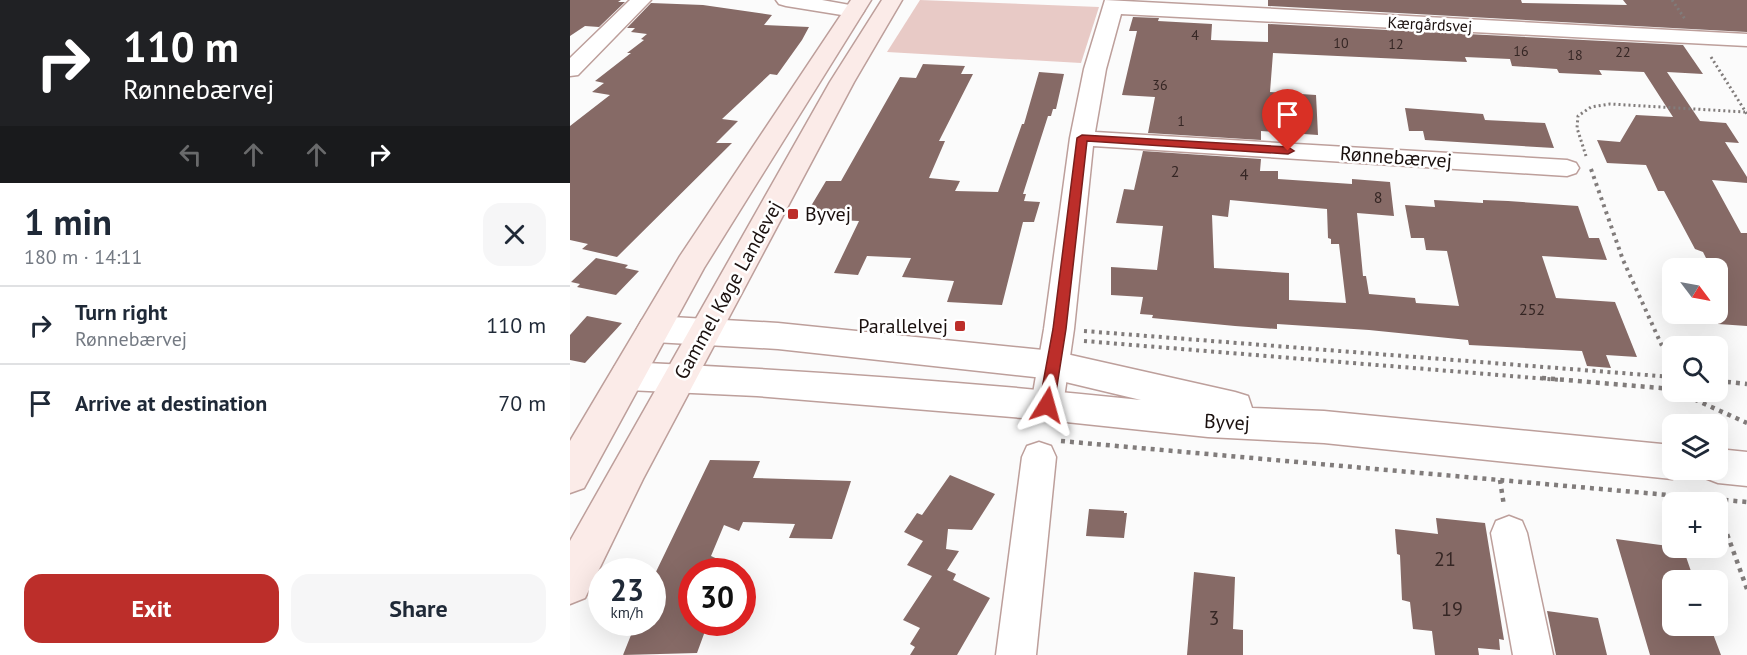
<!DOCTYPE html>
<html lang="en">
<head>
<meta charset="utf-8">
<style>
	:root { --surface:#fff; --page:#f6f6f7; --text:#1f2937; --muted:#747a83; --line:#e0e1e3; --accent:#bc2e2a }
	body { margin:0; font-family:"PT Sans",sans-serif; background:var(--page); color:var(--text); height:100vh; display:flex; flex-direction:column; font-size:22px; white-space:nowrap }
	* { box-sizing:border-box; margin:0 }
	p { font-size:20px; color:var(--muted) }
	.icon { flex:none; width:33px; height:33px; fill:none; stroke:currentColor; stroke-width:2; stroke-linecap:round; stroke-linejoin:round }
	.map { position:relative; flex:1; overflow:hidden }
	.drawer { display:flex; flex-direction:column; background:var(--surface); width:570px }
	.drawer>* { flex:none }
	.top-card { background:#202124; color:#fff; overflow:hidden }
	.needle { width:39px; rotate:122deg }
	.fabs { position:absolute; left:1092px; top:258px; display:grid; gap:12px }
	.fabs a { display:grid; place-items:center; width:66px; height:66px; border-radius:12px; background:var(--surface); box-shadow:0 6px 24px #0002; font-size:30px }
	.speed { position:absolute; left:18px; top:558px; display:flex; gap:12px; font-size:30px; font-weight:700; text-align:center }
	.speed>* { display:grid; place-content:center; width:78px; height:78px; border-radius:50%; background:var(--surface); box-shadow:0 6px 24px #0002; line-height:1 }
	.speed small { font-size:15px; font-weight:400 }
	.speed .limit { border:9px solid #d22; background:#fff; color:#111 }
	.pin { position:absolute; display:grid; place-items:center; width:51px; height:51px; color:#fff; margin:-62px -26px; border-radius:50% 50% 50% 0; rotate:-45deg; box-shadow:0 0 6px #0007 }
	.pin .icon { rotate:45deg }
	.me { position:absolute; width:66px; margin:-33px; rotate:8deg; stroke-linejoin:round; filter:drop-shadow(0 0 4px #0008) }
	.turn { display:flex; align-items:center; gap:21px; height:126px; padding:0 24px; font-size:27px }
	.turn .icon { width:78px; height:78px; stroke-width:2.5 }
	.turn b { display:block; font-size:42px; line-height:51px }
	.lanes { display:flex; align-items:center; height:57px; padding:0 24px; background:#0003; justify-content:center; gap:30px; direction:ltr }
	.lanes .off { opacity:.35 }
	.round { display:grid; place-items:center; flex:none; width:63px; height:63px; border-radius:18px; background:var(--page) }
	.head { display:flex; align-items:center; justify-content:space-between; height:102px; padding:0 24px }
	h1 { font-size:36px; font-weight:700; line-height:45px }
	.cta { display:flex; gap:12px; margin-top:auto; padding:12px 24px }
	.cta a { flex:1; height:69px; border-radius:18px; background:var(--accent); color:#fff; font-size:24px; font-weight:700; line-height:69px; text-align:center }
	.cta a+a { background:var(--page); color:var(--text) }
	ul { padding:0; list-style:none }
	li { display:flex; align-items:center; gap:18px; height:78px; padding:0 24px; border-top:2px solid var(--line) }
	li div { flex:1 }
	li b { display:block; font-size:22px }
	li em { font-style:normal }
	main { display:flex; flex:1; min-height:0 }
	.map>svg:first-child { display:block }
	.green { fill:#e8cac6 }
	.building { fill:#866a66; fill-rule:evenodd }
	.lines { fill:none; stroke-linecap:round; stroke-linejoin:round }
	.minor-casing { stroke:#bd9f9b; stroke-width:3 }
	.tertiary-casing { stroke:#bd9f9b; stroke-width:3 }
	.secondary-casing { stroke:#bd9f9b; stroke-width:3 }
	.path-far2 { stroke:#817c7b; stroke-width:3; stroke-dasharray:2 3; stroke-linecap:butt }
	.path-far1 { stroke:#817c7b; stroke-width:4; stroke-dasharray:3 4.5; stroke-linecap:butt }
	.path { stroke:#817c7b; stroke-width:4.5; stroke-dasharray:4 5; stroke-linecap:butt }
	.minor { fill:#fff; fill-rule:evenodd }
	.tertiary { fill:#fff; fill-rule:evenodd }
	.secondary { fill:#fbebe8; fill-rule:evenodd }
	.route { fill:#bc2e2a; stroke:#7a1e1b; stroke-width:1.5 }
	.poi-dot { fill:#bc2e2a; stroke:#fff; stroke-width:2 }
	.labels { text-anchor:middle; stroke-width:5; stroke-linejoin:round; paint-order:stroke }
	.far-number-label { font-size:14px; fill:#352624 }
	.far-street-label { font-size:16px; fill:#1a100e; stroke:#fff }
	.number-label { font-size:16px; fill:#352624 }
	.street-label { font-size:20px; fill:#1a100e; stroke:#fff }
	.poi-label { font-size:20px; fill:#1a100e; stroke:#fff; text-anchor:start }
	.near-number-label { font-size:20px; fill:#352624 }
</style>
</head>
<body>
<main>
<section class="drawer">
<div class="top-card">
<div class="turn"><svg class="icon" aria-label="right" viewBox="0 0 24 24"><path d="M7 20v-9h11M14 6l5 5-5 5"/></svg><div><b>110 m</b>Rønnebærvej</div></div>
<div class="lanes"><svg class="icon off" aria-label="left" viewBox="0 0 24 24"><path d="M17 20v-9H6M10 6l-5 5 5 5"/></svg><svg class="icon off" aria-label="ahead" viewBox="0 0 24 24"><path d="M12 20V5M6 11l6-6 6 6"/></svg><svg class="icon off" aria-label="ahead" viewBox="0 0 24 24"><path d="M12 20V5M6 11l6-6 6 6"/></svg><svg class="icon" aria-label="right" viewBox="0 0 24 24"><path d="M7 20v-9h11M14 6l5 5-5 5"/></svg></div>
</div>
<div class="head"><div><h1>1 min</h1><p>180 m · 14:11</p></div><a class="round"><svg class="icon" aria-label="close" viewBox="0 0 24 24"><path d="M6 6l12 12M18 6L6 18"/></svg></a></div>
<ul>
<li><svg class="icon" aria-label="right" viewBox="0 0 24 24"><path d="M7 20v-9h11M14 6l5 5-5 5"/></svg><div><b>Turn right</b><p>Rønnebærvej</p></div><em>110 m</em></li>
<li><svg class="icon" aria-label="arrive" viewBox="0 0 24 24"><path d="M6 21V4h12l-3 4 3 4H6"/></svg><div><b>Arrive at destination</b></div><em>70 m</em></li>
</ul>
<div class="cta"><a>Exit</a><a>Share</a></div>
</section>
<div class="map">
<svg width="1177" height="655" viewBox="0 0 1177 655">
	<rect width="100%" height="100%" fill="#fbfbfb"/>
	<path class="green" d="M350,0L529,7L511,63L317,52Z"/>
	<path class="building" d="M0,0H51L48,2H55L29,27L15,26L0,36Z
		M698,0H951L952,3L1057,5L1053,0H1177V32L698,6Z
		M81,3L133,5L202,15L194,25L239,27L232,40L207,75L200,74L152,119L168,121L146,143H162L47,257L12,249L18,244L0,240V126L40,95L22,92L34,83L25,81L61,53H57L74,40L71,39L77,34L61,32L65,28H57Z
		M563,17L589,18L588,21L642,24L641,40L698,42V24L1113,45L1133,74L1097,72L1130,121L1156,123L1169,143L1155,142L1177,177V183L1142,180L1171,233H1177V326L1148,324V268H1141L1133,252L1125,249L1094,191H1088L1076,165L1037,163L1027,140L1050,142L1066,115L1103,117L1074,72L1029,70L1032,75L989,73L987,69L942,66L940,59L895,57L897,62L703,53L700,92L746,95L748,135L691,131V140L578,133L585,97L552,95L567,31H559Z
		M353,64L395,66L391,74H403L369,141H375L359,178L390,181L385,191L428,192L452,124H454L469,72L494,74L486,109H483L481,116H478L453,194H456L454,201L470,202L464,222H453L432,305L377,302L384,281L332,277L341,258L297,256L288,275L264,273L289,221L269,220L273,212L238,211L256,181H271L330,77L346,78Z
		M835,108L913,114L915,120L975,123L984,148L855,140L853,131H839Z
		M573,151L691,159L690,171H708V179L782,184V179L820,182L824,216L787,213L793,276H796L799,294L845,298L846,303L889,306L877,251L856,250L854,238H841L835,205L865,207L864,200L913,203V200L938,201L1008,206L1019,238H1029L1037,260L972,256L986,298L1045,302L1067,357L1036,355L1041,368L1017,366L1012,351L899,345L898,340L799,330L707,324V329L665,326L582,318L583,315L570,314L573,297L541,295V267L587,270L593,226L546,223L554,189L564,190ZM660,200L757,209L758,238L761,239V244H769L776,303L719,300V273L644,268L642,215L658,217Z
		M26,258L58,265L55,268L69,271L46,295L7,287L10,284L1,282Z
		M17,316L52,323L15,363L0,360V335Z
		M140,460L190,461L183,478L281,481L262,539L219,538L225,524L173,522L169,531L154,525L141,556L176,572H122V624L138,623L127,653L53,655L63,630L73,629L76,622H82V580Z
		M380,475L425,494L402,530L378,529L376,549L389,551L377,570L386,574L383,580L420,598L387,655H340L345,647L340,644L350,628L333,620L362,576L337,565L353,541L334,532L347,513L352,515Z
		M519,509L554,511V513H557L554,538L516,536Z
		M866,518L915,523L934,640L929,639L930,650L908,648L909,655H865L862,631L843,629L840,602L832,600L830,555L827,554L825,529L868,534Z
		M1046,539L1113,548L1124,580H1102V626H1140L1151,655H1080Z
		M624,572L665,577L663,629L673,630V655H617Z
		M977,611L1028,618L1037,655H986Z"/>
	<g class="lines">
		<defs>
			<path id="minor" d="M60,0H81L8,75L0,76V58Z
				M206,0H252L291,7L294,11L291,15L284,17L216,6L209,4Z
				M535,0L1177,34V46L551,14L536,69L525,132L997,160L1006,163L1009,168L1006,173L997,176L523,146L504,329L493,405L489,415L477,419L465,415L461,405L474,329L500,138L514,69Z
				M469,442L481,446L486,457L466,655H426L452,457L457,446Z
				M939,516L952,521L957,533L983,655H943L921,533L926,521Z"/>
			<path id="tertiary" d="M84,316L208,323L483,351L665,392L678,396L682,408L754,411L1102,445V470H1117L1115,474L1102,479L754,443L638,437L477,420L187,396L57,390L45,386L40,376L45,366L57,362C229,370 400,382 571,400L483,379L208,349L84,342L72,338L67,329L72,320Z
				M1148,449L1177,452V486L1148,483L1135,478L1131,470H1148Z"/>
			<path id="secondary" d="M281,0H301L134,268L14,488L0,493V441L110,256Z
				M312,0H332L284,82L73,479L15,598L0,604V541L260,82Z"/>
		</defs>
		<use href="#minor" class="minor-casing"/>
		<use href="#tertiary" class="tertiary-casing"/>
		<use href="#secondary" class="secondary-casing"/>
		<path class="path-far2" d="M1102,0L1115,19
			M1141,57L1177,114
			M1016,156L1007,128L1008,116L1021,107L1040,104L1175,112"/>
		<path class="path-far1" d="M1021,169L1053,260L1102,368
			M514,331L1102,377
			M514,341L990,380"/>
		<path class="path" d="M972,378L1102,389
			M1148,381L1177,384
			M1108,392L1177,423
			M491,441L1177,502
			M930,480L934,506
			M1148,509L1177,589"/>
		<use href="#minor" class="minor"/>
		<use href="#tertiary" class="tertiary"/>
		<use href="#secondary" class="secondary"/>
	</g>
	<path class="route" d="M512,135L718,147L724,151L718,154L517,141L496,329L484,405L482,410L477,411L471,410L469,405L483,329L507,138Z"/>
	<g class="poi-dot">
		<rect x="217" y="208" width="12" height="12" rx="3"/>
		<rect x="384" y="320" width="12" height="12" rx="3"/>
	</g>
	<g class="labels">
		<g class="far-number-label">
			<text x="625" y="40">4</text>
			<text x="771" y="48">10</text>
			<text x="826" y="49">12</text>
			<text x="951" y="56">16</text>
			<text x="1053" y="57">22</text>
			<text x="1005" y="60">18</text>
			<text x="590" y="90">36</text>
			<text x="611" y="126">1</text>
		</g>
		<g class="far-street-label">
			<text transform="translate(860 24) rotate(3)" y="6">Kærgårdsvej</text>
		</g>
		<g class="number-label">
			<text x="605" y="177">2</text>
			<text x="674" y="180">4</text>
			<text x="808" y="203">8</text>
			<text x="962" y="315">252</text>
		</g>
		<g class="street-label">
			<text transform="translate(826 157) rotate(4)" y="7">Rønnebærvej</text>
			<text transform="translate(158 290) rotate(-61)" y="7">Gammel Køge Landevej</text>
			<text transform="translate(657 422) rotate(3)" y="7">Byvej</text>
		</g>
		<g class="poi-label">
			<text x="235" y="221">Byvej</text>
			<text x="378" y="333" text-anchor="end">Parallelvej</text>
		</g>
		<g class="near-number-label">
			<text x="875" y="566">21</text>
			<text x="882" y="616">19</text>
			<text x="644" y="625">3</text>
		</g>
	</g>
</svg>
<div class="fabs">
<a><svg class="needle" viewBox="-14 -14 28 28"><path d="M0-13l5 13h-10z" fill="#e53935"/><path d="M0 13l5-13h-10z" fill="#747a83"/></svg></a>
<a><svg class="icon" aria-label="search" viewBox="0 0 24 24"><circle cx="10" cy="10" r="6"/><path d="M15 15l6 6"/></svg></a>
<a><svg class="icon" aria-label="layers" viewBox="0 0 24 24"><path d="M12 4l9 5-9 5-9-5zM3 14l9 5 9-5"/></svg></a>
<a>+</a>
<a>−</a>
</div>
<div class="speed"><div>23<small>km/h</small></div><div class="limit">30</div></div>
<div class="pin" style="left:718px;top:151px;background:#d93025"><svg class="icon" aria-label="arrive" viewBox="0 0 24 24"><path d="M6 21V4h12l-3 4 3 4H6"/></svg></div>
<svg class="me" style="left:477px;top:405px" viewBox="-20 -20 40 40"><path d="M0-17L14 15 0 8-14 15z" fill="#bc2e2a" stroke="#fff" stroke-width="4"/></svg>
</div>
</main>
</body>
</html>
